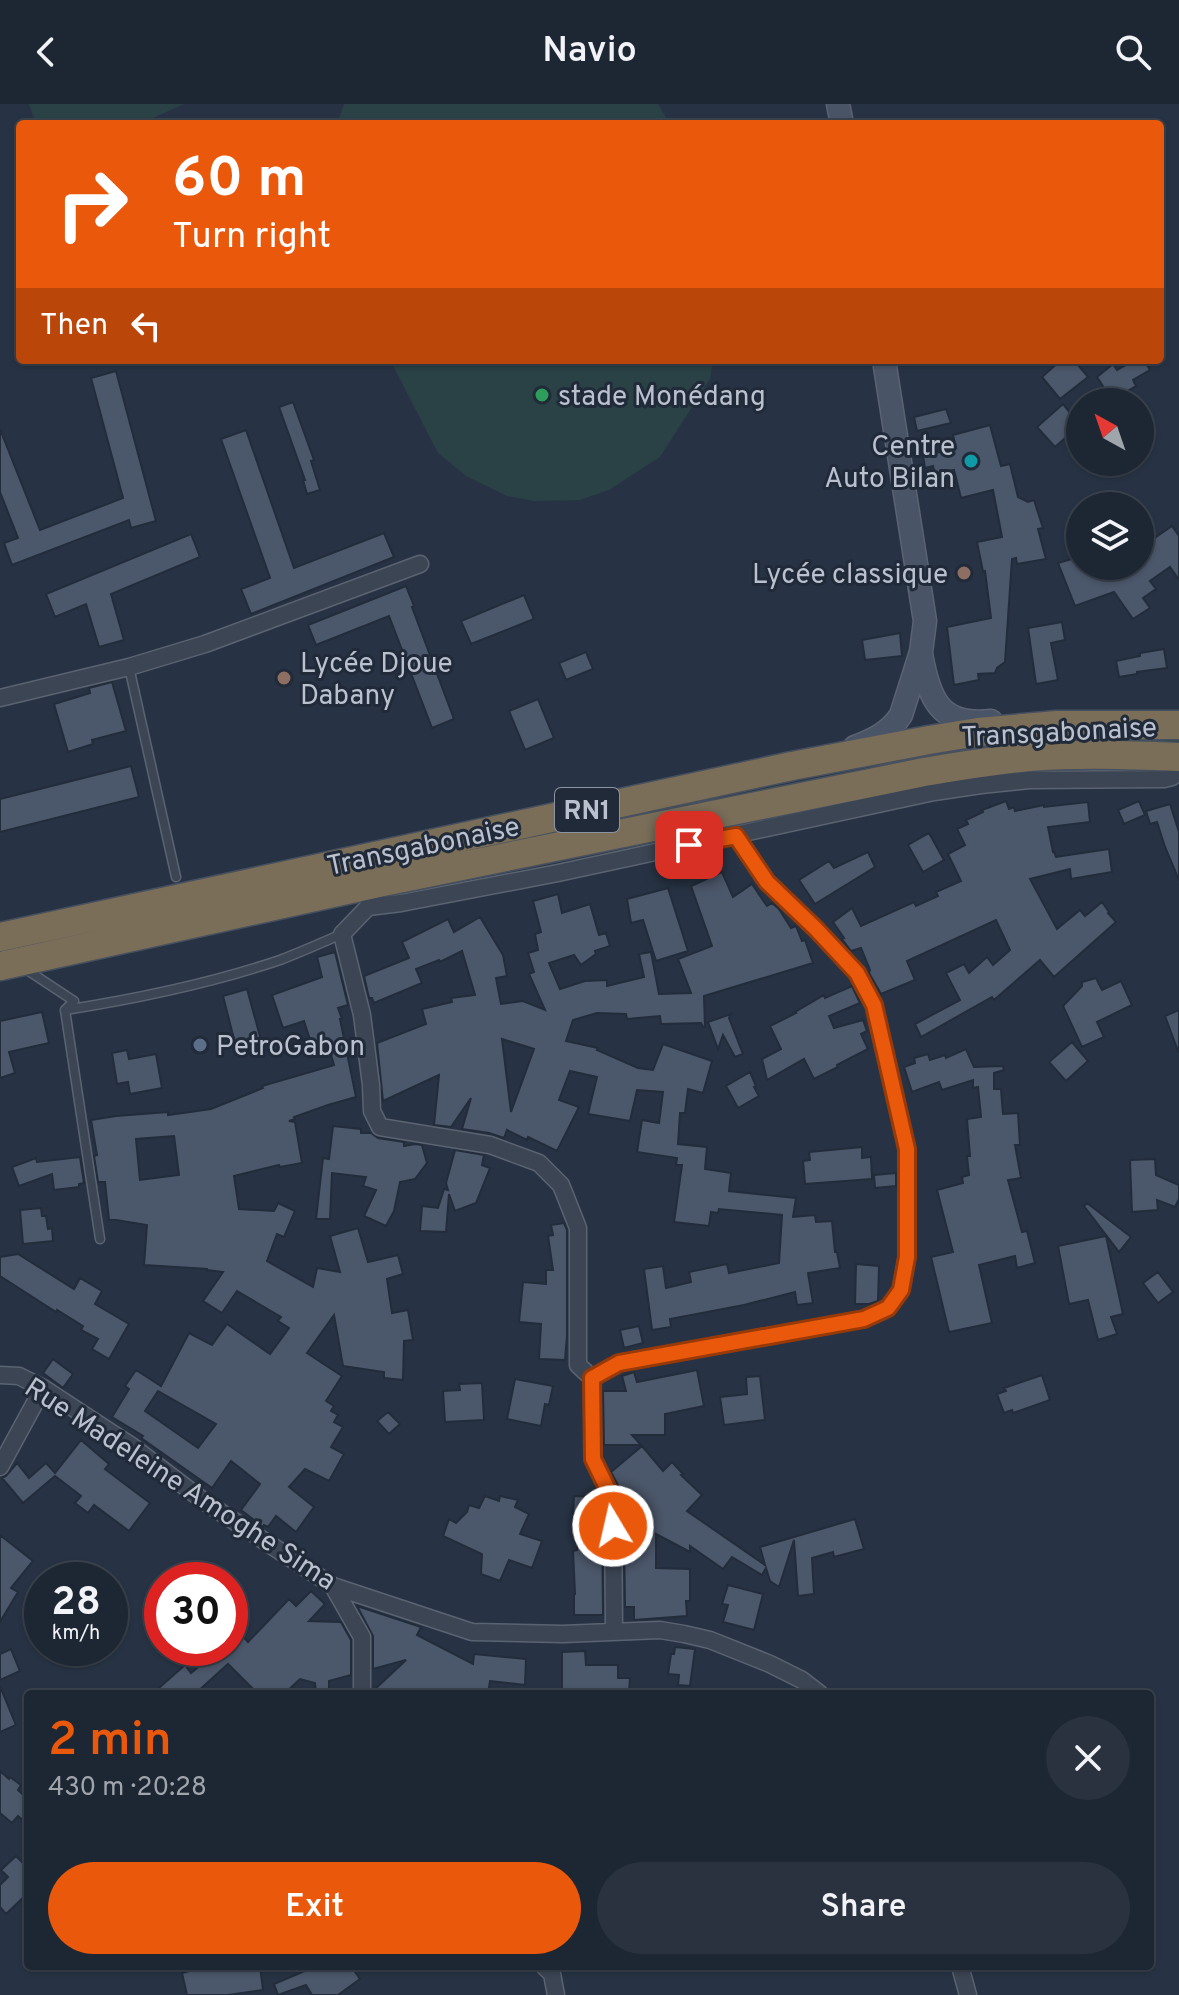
<!DOCTYPE html>
<html lang="en">
<head>
<meta charset="utf-8">
<style>
	:root { --surface:#1d2633; --page:#2a323f; --text:#f1f3f6; --muted:#a0a5ac; --line:#3b434e; --accent:#ea580c }
	body { margin:0; font-family:Overpass,sans-serif; background:var(--page); color:var(--text); height:100vh; display:flex; flex-direction:column; font-size:30px; white-space:nowrap }
	* { box-sizing:border-box; margin:0 }
	p { font-size:26px; color:var(--muted) }
	.icon { flex:none; width:44px; height:44px; fill:none; stroke:currentColor; stroke-width:2; stroke-linecap:round; stroke-linejoin:round }
	.map { position:relative; flex:1; overflow:hidden }
	.panel { position:absolute; left:24px; top:1586px; width:1130px; height:280px; display:flex; flex-direction:column; background:var(--surface); border-radius:8px; box-shadow:0 2px 6px #0004,0 0 0 2px var(--line) }
	.panel>* { flex:none }
	.hud { position:absolute; left:16px; top:16px; width:1148px; height:244px; border-radius:8px; box-shadow:0 2px 6px #0004,0 0 0 2px var(--line); background:#ea580c; color:#fff; overflow:hidden }
	.needle { width:52px; rotate:320deg }
	.buttons { position:absolute; left:1066px; top:284px; display:grid; gap:16px }
	.buttons a { display:grid; place-items:center; width:88px; height:88px; border-radius:50%; background:var(--surface); box-shadow:0 2px 6px #0004,0 0 0 2px var(--line); font-size:40px }
	.speed { position:absolute; left:24px; top:1458px; display:flex; gap:16px; font-size:40px; font-weight:700; text-align:center }
	.speed>* { display:grid; place-content:center; width:104px; height:104px; border-radius:50%; background:var(--surface); box-shadow:0 2px 6px #0004,0 0 0 2px var(--line); line-height:1 }
	.speed small { font-size:20px; font-weight:400 }
	.speed .limit { border:12px solid #d22; background:#fff; color:#111 }
	.pin { position:absolute; display:grid; place-items:center; width:68px; height:68px; color:#fff; margin:-34px; border-radius:16px; box-shadow:0 4px 12px #0006 }
	.me { position:absolute; width:88px; margin:-44px; rotate:351deg; stroke-linejoin:round; filter:drop-shadow(0 0 6px #0008) }
	.turn { display:flex; align-items:center; gap:28px; height:168px; padding:0 24px; font-size:36px }
	.turn .icon { width:104px; height:104px; stroke-width:2.5 }
	.turn b { display:block; font-size:56px; line-height:68px }
	.then { display:flex; align-items:center; height:76px; padding:0 24px; background:#0003; gap:16px; font-size:30px }
	.round { display:grid; place-items:center; flex:none; width:84px; height:84px; border-radius:42px; background:var(--page) }
	.overview { display:flex; align-items:center; justify-content:space-between; height:136px; padding:0 24px }
	h1 { font-size:48px; font-weight:600; line-height:60px; color:var(--accent) }
	.cta { display:flex; gap:16px; margin-top:auto; padding:16px 24px }
	.cta a { flex:1; height:92px; border-radius:48px; background:var(--accent); color:#fff; font-size:32px; font-weight:600; line-height:92px; text-align:center }
	.cta a+a { background:var(--page); color:var(--text) }
	header { display:flex; justify-content:space-between; align-items:center; height:104px; padding:0 24px; background:var(--surface); font-size:36px; font-weight:600 }
	.map>svg:first-child { display:block }
	.green { fill:#2a4145 }
	.building { fill:#4b576a; stroke:#222c3b; stroke-width:2; fill-rule:evenodd }
	.lines { fill:none; stroke-linecap:round; stroke-linejoin:round }
	.lane-casing { stroke:#5b6371; stroke-width:11 }
	.street-casing { stroke:#5b6371; stroke-width:19 }
	.secondary-casing { stroke:#5b6371; stroke-width:25 }
	.highway-casing { stroke:#46505e; stroke-width:31 }
	.lane { stroke:#3c4554; stroke-width:8 }
	.street { stroke:#3c4554; stroke-width:16 }
	.secondary { stroke:#4a5467; stroke-width:22 }
	.highway { stroke:#7a6e59; stroke-width:28 }
	.route-casing { stroke:#983908; stroke-width:20 }
	.route { stroke:#ea580c; stroke-width:14 }
	.leisure-dot { fill:#2e9e5b; stroke:#202a39; stroke-width:3 }
	.culture-dot { fill:#0f9aa8; stroke:#202a39; stroke-width:3 }
	.education-dot { fill:#8d6e63; stroke:#202a39; stroke-width:3 }
	.service-dot { fill:#5c6f8a; stroke:#202a39; stroke-width:3 }
	.labels { text-anchor:middle; stroke-width:6; stroke-linejoin:round; paint-order:stroke }
	.shield { fill:#202a39; stroke:#8c93a1; stroke-width:2 }
	.shield-label { font-size:26px; font-weight:bold; fill:#bac0cd }
	.poi-label { font-size:28px; fill:#bac0cd; stroke:#202a39; text-anchor:start }
	.street-label { font-size:28px; fill:#bac0cd; stroke:#202a39 }
</style>
</head>
<body>
<header><svg class="icon" aria-label="back" viewBox="0 0 24 24"><path d="M15 5l-7 7 7 7"/></svg>Navio<svg class="icon" aria-label="search" viewBox="0 0 24 24"><circle cx="10" cy="10" r="6"/><path d="M15 15l6 6"/></svg></header>
<div class="map">
<svg width="1179" height="1891" viewBox="0 0 1179 1891">
	<rect width="100%" height="100%" fill="#273344"/>
	<path class="green" d="M29,0H184L140,20H36Z
		M344,0H658L670,20H337Z
		M390,256H713L710,275L660,353L609,386L580,396L535,397L507,392L466,372L438,349Z
		M1179,631V641L967,650L962,647L961,642L1007,633Z"/>
	<path class="building" d="M1061,256H1074L1088,273L1060,295L1042,273Z
		M1135,256H1144L1150,266L1133,276L1136,282L1112,296L1097,273L1113,260L1117,266Z
		M116,267L156,417L131,424L129,416L12,461L4,439L18,434L0,388V325L40,426L123,394L91,274Z
		M293,298L314,356L311,357L320,386L307,390L303,376H305L279,303Z
		M1063,300L1080,321L1055,343L1037,323Z
		M946,305L951,319L917,327L914,313Z
		M990,321L1001,362L1010,360L1018,393L1028,398L1034,396L1043,424L1038,425L1046,455L1017,460L1016,454L1012,455L1005,558L997,564L995,569L978,570L979,576L954,581L947,523L991,514L985,467L983,468L977,438L1002,433L993,386L961,394L954,366L935,370L933,362L925,364L923,352L956,344L953,331Z
		M246,326L294,464L384,429L394,453L251,510L241,485L270,474L221,335Z
		M1172,422L1179,432V476L1170,463L1150,477L1156,485L1143,494L1150,504L1133,515L1114,488L1075,502L1058,459L1075,454L1077,462H1140V444Z
		M191,430L200,453L111,490L124,536L99,543L86,500L55,513L46,490Z
		M406,482L414,502L412,503L454,615L432,624L389,512L316,541L308,521Z
		M524,491L534,515L471,540L461,517Z
		M1062,518L1065,536L1051,539L1058,576L1036,580L1028,524Z
		M900,529L902,552L865,556L862,536Z
		M1164,545L1167,564L1137,568V570L1119,573L1116,557L1140,552V549Z
		M586,548L593,565L566,576L559,559Z
		M112,578L126,627L92,636L93,640L68,648L54,600L90,589L89,584Z
		M538,595L554,634L525,646L509,607Z
		M131,662L139,693L0,728V695Z
		M1006,697L1009,705L1014,703L1015,707L1044,701V703L1088,698L1090,718L1048,723L1053,748H1054L1056,753L1109,745L1112,768L1071,775L1070,765L1030,775L1057,825L1080,806L1085,812L1102,798L1109,808L1108,809L1116,818L1054,873L1040,856L994,896L992,893L921,933L915,920L960,896L946,869L964,860L969,869L987,853L993,861L1010,846L996,816L907,857L915,876L881,890L869,869L870,866L861,844L851,847L842,835L844,834L833,818L852,804L861,822L914,798L916,802L938,792L936,788L961,777L948,750L965,741L957,725L968,720L966,716L983,708L982,706Z
		M1139,697L1145,711L1124,720L1118,706Z
		M1170,700L1179,728V776L1165,743L1157,718L1150,720L1146,707Z
		M929,729L944,756L923,768L908,741Z
		M868,748L875,763L815,800L799,776L829,757L834,764Z
		M722,768L733,793L752,780L767,802L772,799L779,805L791,824L796,822L802,837L805,836L813,859L704,892L705,923H703L701,919L661,920L660,912L627,915L626,910L597,909L573,916L566,937L598,944L597,946L638,964L653,966L663,940L712,957L703,989L688,985L685,1009H680L678,1040L707,1043L705,1065L731,1069L729,1087L796,1094L793,1113L815,1111L816,1118L832,1117L835,1148H837L840,1164L808,1169L813,1199L797,1201L795,1188L744,1201L670,1215L671,1223L652,1226L644,1165L663,1162L666,1184L691,1178L689,1168L727,1160L729,1169L779,1159L782,1111L719,1105L718,1109L711,1108L709,1122L674,1118L682,1061H676L677,1054L637,1048L642,1016L659,1019L663,988L637,986L630,1017L588,1010L597,973L570,967L559,996L579,1003L557,1047L528,1033L527,1036L507,1026L504,1034L489,1029L462,1025L471,994L451,1023L434,1021L439,971L383,997L377,939L426,920L422,905L452,898L451,894L475,891L462,847L440,858L439,856L416,865L422,879L374,899L372,894H369L364,872L409,854L402,838L448,815L454,828L480,813L503,851L507,872L496,874L501,900L523,897L545,906L529,870L534,868L528,849L538,846L535,830L541,828L533,797L558,790L562,809L590,800L599,831L606,829L610,842L595,847L596,850L581,861L574,851L549,859L560,885L585,877L607,876V882L644,873L639,850L651,848L659,890L691,889L678,855L712,842L691,782ZM502,935L534,945L511,1008Z
		M668,784L688,847L656,857L643,816L631,819L627,795Z
		M335,848L348,901L338,904L342,915H340L356,993L328,1001L294,1013L295,1015L289,1017L295,1018L302,1059L280,1063L279,1061L234,1072L239,1105L274,1107L278,1099L295,1107L284,1133L277,1130L267,1157L313,1183L317,1164L340,1168L330,1132L358,1124L368,1158L398,1151L403,1170L387,1175L392,1209L408,1206L413,1236L404,1237L403,1276L384,1274V1268L343,1262L334,1211L307,1249L342,1272L326,1297L334,1302L331,1307L338,1311L334,1318L343,1323L331,1343L344,1350L329,1377L305,1365L289,1383L314,1403L296,1428L276,1412L268,1423L264,1421L263,1423L241,1406L260,1380L231,1357L212,1384L141,1334L143,1332L112,1313L129,1285L125,1282L136,1266L161,1282L189,1229L212,1241L227,1220L270,1250L289,1224L278,1217L281,1213L237,1187L222,1209L203,1197L223,1168L207,1166V1165L144,1161L147,1121L116,1116H109L105,1078H98L94,1052L97,1051L91,1016L116,1012L168,1008V1011L211,1005L263,984L262,982L334,961L327,937L312,942L304,917L283,924L272,891L322,873L317,853ZM174,1032L179,1071L140,1076L136,1035ZM158,1287L216,1320L198,1344L145,1307Z
		M1096,874L1102,886L1121,877L1132,901L1097,918L1104,933L1082,943L1063,902L1082,882V878Z
		M852,882L860,899L829,912L834,924L863,916L867,927L861,930L868,945L837,961L838,963L814,975L804,955L767,976L762,955L781,945L770,922L796,909L795,908L824,891L825,894Z
		M247,885L261,936L236,943L223,892Z
		M1179,906V946L1178,947L1165,912Z
		M42,908L49,939L9,948L15,969L0,974V917Z
		M731,910L729,914L743,950L735,953L723,931L718,945L708,918Z
		M1072,938L1088,957L1066,977L1049,958Z
		M966,945L974,963L1003,962L1004,966L994,969V985H1001L1003,1010L1018,1009L1020,1041H1015L1021,1074L1008,1076L1022,1128L1027,1127L1035,1159L1017,1164L1015,1152L979,1161L992,1219L949,1228L931,1153L953,1148L937,1086L963,1079L962,1073L969,1071L967,1052H970L967,1015L981,1013L978,983L973,984V976L942,986L939,978L912,988L904,963L915,959L914,954L928,950L930,956L945,951L946,954Z
		M127,946L129,955L156,950L162,984L130,990L128,978L117,980L112,949Z
		M750,968L756,982L754,983L759,992L738,1004L726,982Z
		M333,1022L361,1025V1029H371L378,1034L404,1038V1042L415,1040L422,1041L427,1059L415,1075L400,1078L394,1107L386,1122L364,1112L376,1086L363,1082L366,1073L332,1069L330,1115H316L323,1054L329,1055Z
		M862,1043V1054L871,1053L872,1075L805,1080L803,1057L810,1056L809,1048Z
		M455,1046L484,1051L482,1061L490,1064L476,1099L455,1107L449,1090L446,1128L420,1127L422,1102L438,1104L444,1085L448,1086L446,1079Z
		M80,1053L84,1079L79,1080V1083L54,1086L52,1070L19,1082L12,1063L36,1054L37,1058Z
		M1155,1055L1156,1071L1179,1081V1095L1175,1103L1157,1096L1158,1106L1132,1108L1130,1056Z
		M896,1069V1082L875,1084L874,1071Z
		M1087,1099L1131,1133L1119,1148L1084,1102Z
		M41,1104L42,1112H46L48,1125L52,1124L53,1137L23,1140L20,1106Z
		M564,1119L567,1126V1232L565,1256L539,1255L541,1220L519,1218L523,1178L546,1180V1166H553L548,1132L553,1131L551,1121Z
		M1106,1132L1123,1210L1111,1213L1117,1230L1098,1236L1088,1196L1069,1200L1058,1142Z
		M18,1150L74,1185L80,1174L102,1187L95,1200L129,1220L109,1255L92,1245L98,1235L81,1226L83,1222L57,1206L56,1208L0,1172V1153Z
		M856,1160L879,1162L878,1197L869,1200H855Z
		M1158,1168L1173,1188L1158,1199L1143,1179Z
		M639,1222L643,1239L624,1244L620,1226Z
		M53,1255L73,1270L63,1284L43,1269Z
		M697,1266L704,1302L665,1310V1331H632L641,1341H604L603,1287H626L622,1272L634,1268L637,1278Z
		M1042,1271L1050,1296L1013,1309L1012,1306L1004,1309L997,1290L1006,1287L1004,1284Z
		M760,1272L765,1316L724,1321L720,1293L747,1290L746,1273Z
		M515,1275L553,1282L549,1301L545,1300L541,1322L507,1315Z
		M482,1279L484,1316L445,1318L443,1287L460,1286L459,1280Z
		M388,1308L400,1320L389,1330L377,1317Z
		M81,1336L109,1360L105,1365L150,1399L129,1427L94,1401L88,1409L75,1399L81,1392L55,1372L23,1399L2,1374L6,1372L17,1359L29,1374L46,1359L55,1369Z
		M642,1342L663,1367L672,1358L683,1370L681,1371L702,1391L687,1407L765,1461L760,1443L855,1415L864,1445L834,1453L833,1448L812,1454L814,1490L798,1492L794,1436L779,1483L770,1477L766,1464L762,1471L732,1453L723,1465L690,1442V1448L656,1430V1464L690,1465V1497H686L687,1512L634,1516V1503H625L624,1434H627L641,1407L620,1385L611,1368Z
		M485,1392L499,1397L500,1392L518,1396L515,1403L529,1410L520,1430L542,1437L532,1464L509,1456L500,1477L481,1470L482,1450L443,1432L449,1415L456,1419L467,1408L469,1401L479,1404Z
		M574,1392L599,1393L602,1399L603,1511H574V1490H575L573,1447L577,1446L578,1410H573Z
		M0,1431L33,1457L11,1484L18,1488L0,1518Z
		M728,1481L763,1490L754,1526L723,1518L728,1501L722,1500Z
		M311,1487L325,1500L309,1517L341,1518L351,1536V1571L329,1577V1586L316,1588L315,1579L300,1575L284,1590H258L228,1560L195,1590H152L185,1561L191,1569L221,1544H230V1518L248,1538L289,1495L296,1502Z
		M357,1502L421,1523L417,1531L473,1560L474,1550L526,1555L525,1581L490,1577L488,1590H431L420,1585L414,1590H373V1587L406,1556L373,1565V1532Z
		M675,1543L695,1545L690,1582L678,1581L679,1571L668,1570L671,1550H674Z
		M11,1545L20,1567L0,1576V1550Z
		M585,1547L586,1561H618V1574H630L629,1590H562V1548Z
		M0,1582L16,1621L0,1628Z
		M0,1667L9,1675L10,1673L21,1681L18,1686L28,1695V1721L18,1712L12,1719L0,1709Z
		M16,1752L28,1764V1789L6,1810L0,1803V1781L8,1773L1,1766Z
		M222,1862H260L263,1886L228,1891H187L182,1869L204,1863V1866Z
		M304,1862H351L360,1875L338,1891H312L306,1881L278,1891L274,1880L307,1866Z"/>
	<g class="lines">
		<defs>
			<path id="lane" d="M129,563L176,773
				M24,864L74,897L65,906C135,895 212,879 280,856C301,848 321,839 342,830
				M65,906L100,1135"/>
			<path id="street" d="M0,594L129,563L205,540L420,460
				M383,779L368,803L342,830L362,911L371,981L372,1007L380,1023L490,1041L539,1059L561,1081L578,1124V1261L592,1274L619,1259L864,1215L888,1204L901,1186L907,1153V1045L874,901L857,869L816,825L767,778L736,732
				M368,803L401,799L558,769L934,688L981,681L1029,676L1164,675L1172,673L1179,667
				M0,1271L19,1272L43,1284L133,1343L205,1398L333,1482L472,1528L563,1530L660,1526L684,1530L710,1536L770,1560L802,1576L820,1590
				M592,1274L593,1355L613,1396L614,1527
				M0,1363L43,1284
				M333,1482L362,1533V1590
				M544,1862L552,1870L556,1891
				M960,1862L968,1891"/>
			<path id="secondary" d="M838,0L842,20
				M921,550C929,594 939,623 991,617
				M855,643C874,636 890,628 901,611L921,548L925,517L884,256"/>
			<path id="highway" d="M0,833L792,662L929,636L978,628L1057,621H1179
				M0,862L383,778L924,668C959,662 994,656 1029,653C1079,649 1129,651 1179,653"/>
		</defs>
		<use href="#lane" class="lane-casing"/>
		<use href="#street" class="street-casing"/>
		<use href="#secondary" class="secondary-casing"/>
		<use href="#highway" class="highway-casing"/>
		<use href="#lane" class="lane"/>
		<use href="#street" class="street"/>
		<use href="#secondary" class="secondary"/>
		<use href="#highway" class="highway"/>
	</g>
	<g class="lines">
		<defs>
			<path id="route" d="M613,1422V1396L593,1355L592,1274L619,1259L864,1215L888,1204L901,1186L907,1153V1045L874,901L857,869L816,825L767,778L736,732L689,741"/>
		</defs>
		<use href="#route" class="route-casing"/>
		<use href="#route" class="route"/>
	</g>
	<circle class="leisure-dot" cx="542" cy="291" r="8"/>
	<circle class="culture-dot" cx="971" cy="357" r="8"/>
	<g class="education-dot">
		<circle cx="964" cy="469" r="8"/>
		<circle cx="284" cy="574" r="8"/>
	</g>
	<circle class="service-dot" cx="200" cy="941" r="8"/>
	<g class="labels">
		<rect class="shield" x="555" y="684" width="64" height="44" rx="6"/>
		<g class="shield-label">
			<text x="587" y="715">RN1</text>
		</g>
		<g class="poi-label">
			<text x="558" y="301">stade Monédang</text>
			<text x="955" y="351" text-anchor="end">Centre<tspan x="955" dy="32">Auto Bilan</tspan></text>
			<text x="948" y="479" text-anchor="end">Lycée classique</text>
			<text x="300" y="568">Lycée Djoue<tspan x="300" dy="32">Dabany</tspan></text>
			<text x="216" y="951">PetroGabon</text>
		</g>
		<g class="street-label">
			<text transform="translate(1059 627) rotate(-3)" y="10">Transgabonaise</text>
			<text transform="translate(423 741) rotate(-12)" y="10">Transgabonaise</text>
			<text transform="translate(181 1379) rotate(33)" y="10">Rue Madeleine Amoghe Sima</text>
		</g>
	</g>
</svg>
<div class="buttons">
<a><svg class="needle" viewBox="-14 -14 28 28"><path d="M0-13l5 13h-10z" fill="#e53935"/><path d="M0 13l5-13h-10z" fill="#a0a5ac"/></svg></a>
<a><svg class="icon" aria-label="layers" viewBox="0 0 24 24"><path d="M12 4l9 5-9 5-9-5zM3 14l9 5 9-5"/></svg></a>
</div>
<div class="speed"><div>28<small>km/h</small></div><div class="limit">30</div></div>
<div class="pin" style="left:689px;top:741px;background:#d93025"><svg class="icon" aria-label="arrive" viewBox="0 0 24 24"><path d="M6 21V4h12l-3 4 3 4H6"/></svg></div>
<svg class="me" style="left:613px;top:1422px" viewBox="-20 -20 40 40"><circle r="17" fill="#ea580c" stroke="#fff" stroke-width="3"/><path d="M0-11L8 9 0 5-8 9z" fill="#fff"/></svg>
<div class="hud">
<div class="turn"><svg class="icon" aria-label="right" viewBox="0 0 24 24"><path d="M7 20v-9h11M14 6l5 5-5 5"/></svg><div><b>60 m</b>Turn right</div></div>
<div class="then">Then<svg class="icon" aria-label="left" viewBox="0 0 24 24"><path d="M17 20v-9H6M10 6l-5 5 5 5"/></svg></div>
</div>
<section class="panel">
<div class="overview"><div><h1>2 min</h1><p>430 m · 20:28</p></div><a class="round"><svg class="icon" aria-label="close" viewBox="0 0 24 24"><path d="M6 6l12 12M18 6L6 18"/></svg></a></div>
<div class="cta"><a>Exit</a><a>Share</a></div>
</section>
</div>
</body>
</html>
